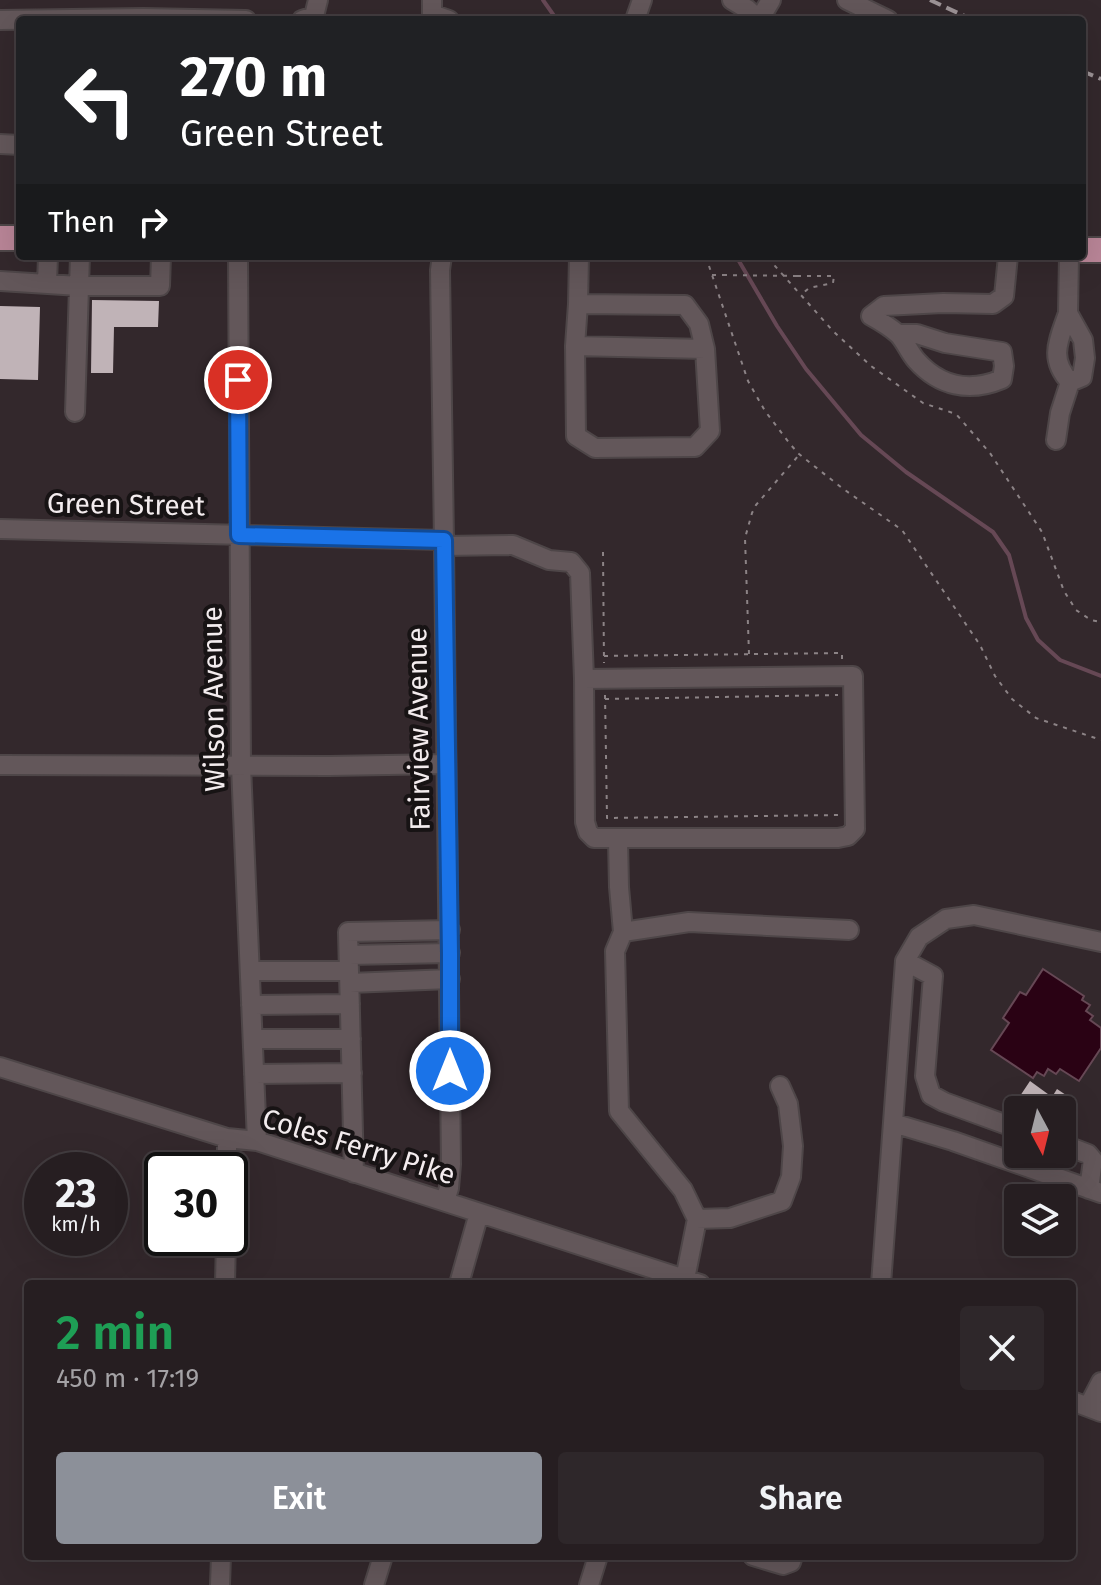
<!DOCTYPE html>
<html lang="en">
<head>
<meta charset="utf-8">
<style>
	:root { --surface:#261e21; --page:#2e272a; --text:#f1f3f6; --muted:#a4a2a5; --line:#423c3f; --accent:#8c9099 }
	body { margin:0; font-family:"Fira Sans",sans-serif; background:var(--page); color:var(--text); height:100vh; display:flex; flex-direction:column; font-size:30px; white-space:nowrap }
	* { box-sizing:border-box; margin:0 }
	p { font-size:26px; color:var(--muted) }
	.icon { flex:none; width:44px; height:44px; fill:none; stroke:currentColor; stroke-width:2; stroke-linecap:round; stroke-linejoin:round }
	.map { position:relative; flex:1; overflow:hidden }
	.side { position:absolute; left:24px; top:1280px; width:1052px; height:280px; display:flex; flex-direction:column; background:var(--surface); border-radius:8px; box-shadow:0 8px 32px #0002,0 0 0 2px var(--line) }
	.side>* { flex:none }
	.banner { position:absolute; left:16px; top:16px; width:1070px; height:244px; border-radius:8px; box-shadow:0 8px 32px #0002,0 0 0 2px var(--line); background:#202124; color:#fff; overflow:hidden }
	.needle { width:52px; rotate:173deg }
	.fabs { position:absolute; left:1004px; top:1096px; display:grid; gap:16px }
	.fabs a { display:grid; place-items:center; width:72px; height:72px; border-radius:8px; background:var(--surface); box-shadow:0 8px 32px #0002,0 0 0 2px var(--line); font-size:40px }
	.speed { position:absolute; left:24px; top:1152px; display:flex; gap:16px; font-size:40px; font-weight:700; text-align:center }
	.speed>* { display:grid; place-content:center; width:104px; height:104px; border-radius:50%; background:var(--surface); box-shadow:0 8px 32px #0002,0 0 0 2px var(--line); line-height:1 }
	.speed small { font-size:20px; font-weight:400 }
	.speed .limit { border:4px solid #111; border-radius:12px; background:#fff; color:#111 }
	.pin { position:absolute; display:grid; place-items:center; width:68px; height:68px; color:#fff; margin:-34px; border:4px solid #fff; border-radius:50%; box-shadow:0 2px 8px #0007 }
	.me { position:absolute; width:88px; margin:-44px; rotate:0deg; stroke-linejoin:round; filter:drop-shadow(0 0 6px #0008) }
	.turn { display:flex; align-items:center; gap:28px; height:168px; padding:0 32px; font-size:36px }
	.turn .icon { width:104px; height:104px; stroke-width:2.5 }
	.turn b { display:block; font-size:56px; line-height:68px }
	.then { display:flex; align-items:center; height:76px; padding:0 32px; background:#0003; gap:16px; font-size:30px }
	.round { display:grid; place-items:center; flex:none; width:84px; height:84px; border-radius:8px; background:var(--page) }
	.head { display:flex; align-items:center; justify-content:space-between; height:136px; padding:0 32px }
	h1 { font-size:48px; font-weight:600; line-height:60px; color:#1e9e55 }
	.cta { display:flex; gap:16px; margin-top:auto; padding:16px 32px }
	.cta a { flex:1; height:92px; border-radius:8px; background:var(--accent); color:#fff; font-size:32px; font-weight:600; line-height:92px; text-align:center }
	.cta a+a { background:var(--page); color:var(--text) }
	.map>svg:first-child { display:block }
	.water { fill:#2a0214; stroke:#664855; stroke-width:2 }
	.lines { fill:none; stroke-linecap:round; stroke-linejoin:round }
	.stream { stroke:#664855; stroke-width:4 }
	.building { fill:#c0b3b7 }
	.minor-casing { stroke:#4e4648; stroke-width:22 }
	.major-casing { stroke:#4e4648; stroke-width:28 }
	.path { stroke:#8c8386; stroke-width:2; stroke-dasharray:4 6; stroke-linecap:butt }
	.minor { stroke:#63575a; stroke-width:18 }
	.major { stroke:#b98597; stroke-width:24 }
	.rail { stroke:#9c9396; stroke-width:4; stroke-dasharray:12 6; stroke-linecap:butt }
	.path-bridge { stroke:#8c8386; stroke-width:2; stroke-dasharray:4 6; stroke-linecap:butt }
	.route-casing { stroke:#114b97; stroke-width:20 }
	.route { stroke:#1a73e8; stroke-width:14 }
	.labels { text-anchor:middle; stroke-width:8; stroke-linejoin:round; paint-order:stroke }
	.street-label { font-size:28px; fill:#f3ecee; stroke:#171314 }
</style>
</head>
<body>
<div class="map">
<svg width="1101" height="1585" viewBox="0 0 1101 1585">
	<rect width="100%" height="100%" fill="#33282c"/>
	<path class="water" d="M1043,969L1084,996L1082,1000L1090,1005L1086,1011L1093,1016L1090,1020L1101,1028V1048L1079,1081L1060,1069L1056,1074L1048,1069L1044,1076L1037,1072L1033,1078L991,1050L1009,1023L1003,1018L1020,992L1026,995Z"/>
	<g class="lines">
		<path class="stream" d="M543,0L557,20
			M736,256L777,326L806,369L861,435L906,472L993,532L1009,555L1026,618L1038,640L1060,660L1101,676"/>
	</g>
	<path class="building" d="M92,300L159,301L158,327H114L113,373H91Z
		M0,306L40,307L38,380L0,379Z
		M1030,1081L1052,1097L1057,1089L1069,1097L1060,1110H1040L1020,1096Z"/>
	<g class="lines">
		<defs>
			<path id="minor" d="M432,0V14L449,20
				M732,0L747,9L759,20
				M847,0L888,20
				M0,20L143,18L246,20
				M302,20L314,16L318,0
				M635,20L642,0
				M759,20L771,0
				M0,144L20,145
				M238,256L241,766L257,1141
				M442,256L440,270C444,568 450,866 451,1164L449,1188L445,1201
				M0,281L79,286H160L161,256
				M47,283L48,256
				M578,304L685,305L699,324L705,349L710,431L695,447L595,448L576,436L575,346L578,304L579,256
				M1068,313C1059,340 1048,358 1070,382
				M899,334H917L945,343L1002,352L1004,366L1002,379C969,393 939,386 916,360C909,352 905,341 898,334C890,327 880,321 871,316L884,306L943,303L993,304L1004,296L1008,256
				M575,346L705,349
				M75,412L80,256
				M1056,440L1060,413L1070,382L1082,377L1085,358L1083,340L1068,313L1069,256
				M0,529L444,540
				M444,546L513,545L549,560L571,562L580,573L584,679L585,822L588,832L594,838H838L848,836L855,829L853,676L584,679
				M0,765L329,766L446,764
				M618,840L619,887L623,932L615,951L619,1111L683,1190L697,1219L684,1284
				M623,932L689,922L849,930
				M349,955L450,953
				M905,961L933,976L925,1076L931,1095L944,1102L1018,1129
				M250,971H349
				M350,983L450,979
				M251,1005L350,1004
				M253,1039H351
				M0,1067L227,1138L257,1141L700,1284
				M254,1074L352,1073
				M893,1123L953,1141L1101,1193
				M1062,1144L1088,1154L1093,1160L1089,1189
				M227,1170V1138
				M354,1173L348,932L450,930
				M697,1219L730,1218L782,1201L791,1177L793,1146L788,1104L780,1086
				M225,1284L226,1238
				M459,1284L479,1213
				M881,1284L905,961L919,937L946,919L974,915L1101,942
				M1072,1401L1101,1412
				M1088,1407L1101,1382
				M753,1556L783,1565L791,1562L793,1556
				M220,1585L221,1556
				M374,1585L383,1556
				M589,1585L598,1556"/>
			<path id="major" d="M0,238H20
				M1082,250H1101"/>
		</defs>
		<use href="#minor" class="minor-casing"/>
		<use href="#major" class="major-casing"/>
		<path class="path" d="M771,256L775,266L833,331L871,366L923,403L956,414L990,453L1042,532L1064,591L1076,610L1091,620L1101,622
			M709,266L748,381L765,411L790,444L799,454L842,488L902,530L980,645L995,676L1012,699L1036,718L1101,740
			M712,275H723
			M797,276H834L833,283L809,288L801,295
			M603,552L604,663
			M749,654L745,538L752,513L756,505L799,455
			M604,656L842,653V662
			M605,695L607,818L841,815
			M605,699L838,695"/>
		<use href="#minor" class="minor"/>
		<use href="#major" class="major"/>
		<path class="rail" d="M930,0L973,20
			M1082,71L1101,79"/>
		<path class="path-bridge" d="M723,275L797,276"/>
	</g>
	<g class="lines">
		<defs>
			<path id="route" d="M238,380L239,535L444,540L450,953V1071"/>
		</defs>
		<use href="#route" class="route-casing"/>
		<use href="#route" class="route"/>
	</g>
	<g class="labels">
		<g class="street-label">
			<text transform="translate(126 504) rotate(1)" y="10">Green Street</text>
			<text transform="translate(213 699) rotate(-91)" y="10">Wilson Avenue</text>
			<text transform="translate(418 729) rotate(-91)" y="10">Fairview Avenue</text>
			<text transform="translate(359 1146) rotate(17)" y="10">Coles Ferry Pike</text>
		</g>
	</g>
</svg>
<div class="fabs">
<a><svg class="needle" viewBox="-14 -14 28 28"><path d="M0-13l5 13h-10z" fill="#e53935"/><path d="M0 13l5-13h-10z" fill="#a4a2a5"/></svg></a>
<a><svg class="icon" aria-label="layers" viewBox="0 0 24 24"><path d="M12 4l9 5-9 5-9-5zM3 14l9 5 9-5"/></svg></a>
</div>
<div class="speed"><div>23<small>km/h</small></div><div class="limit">30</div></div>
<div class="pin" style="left:238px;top:380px;background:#d93025"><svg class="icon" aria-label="arrive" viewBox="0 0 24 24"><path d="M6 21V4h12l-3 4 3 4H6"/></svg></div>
<svg class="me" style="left:450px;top:1071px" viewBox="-20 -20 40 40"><circle r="17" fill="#1a73e8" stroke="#fff" stroke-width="3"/><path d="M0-11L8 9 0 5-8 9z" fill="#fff"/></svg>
<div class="banner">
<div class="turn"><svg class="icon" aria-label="left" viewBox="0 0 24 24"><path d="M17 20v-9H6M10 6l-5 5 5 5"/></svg><div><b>270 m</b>Green Street</div></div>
<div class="then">Then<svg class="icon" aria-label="right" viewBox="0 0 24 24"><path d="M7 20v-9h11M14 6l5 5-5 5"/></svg></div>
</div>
<section class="side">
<div class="head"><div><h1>2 min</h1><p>450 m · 17:19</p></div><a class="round"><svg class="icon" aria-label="close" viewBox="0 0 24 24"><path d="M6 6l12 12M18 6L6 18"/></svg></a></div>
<div class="cta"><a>Exit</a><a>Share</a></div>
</section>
</div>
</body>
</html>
